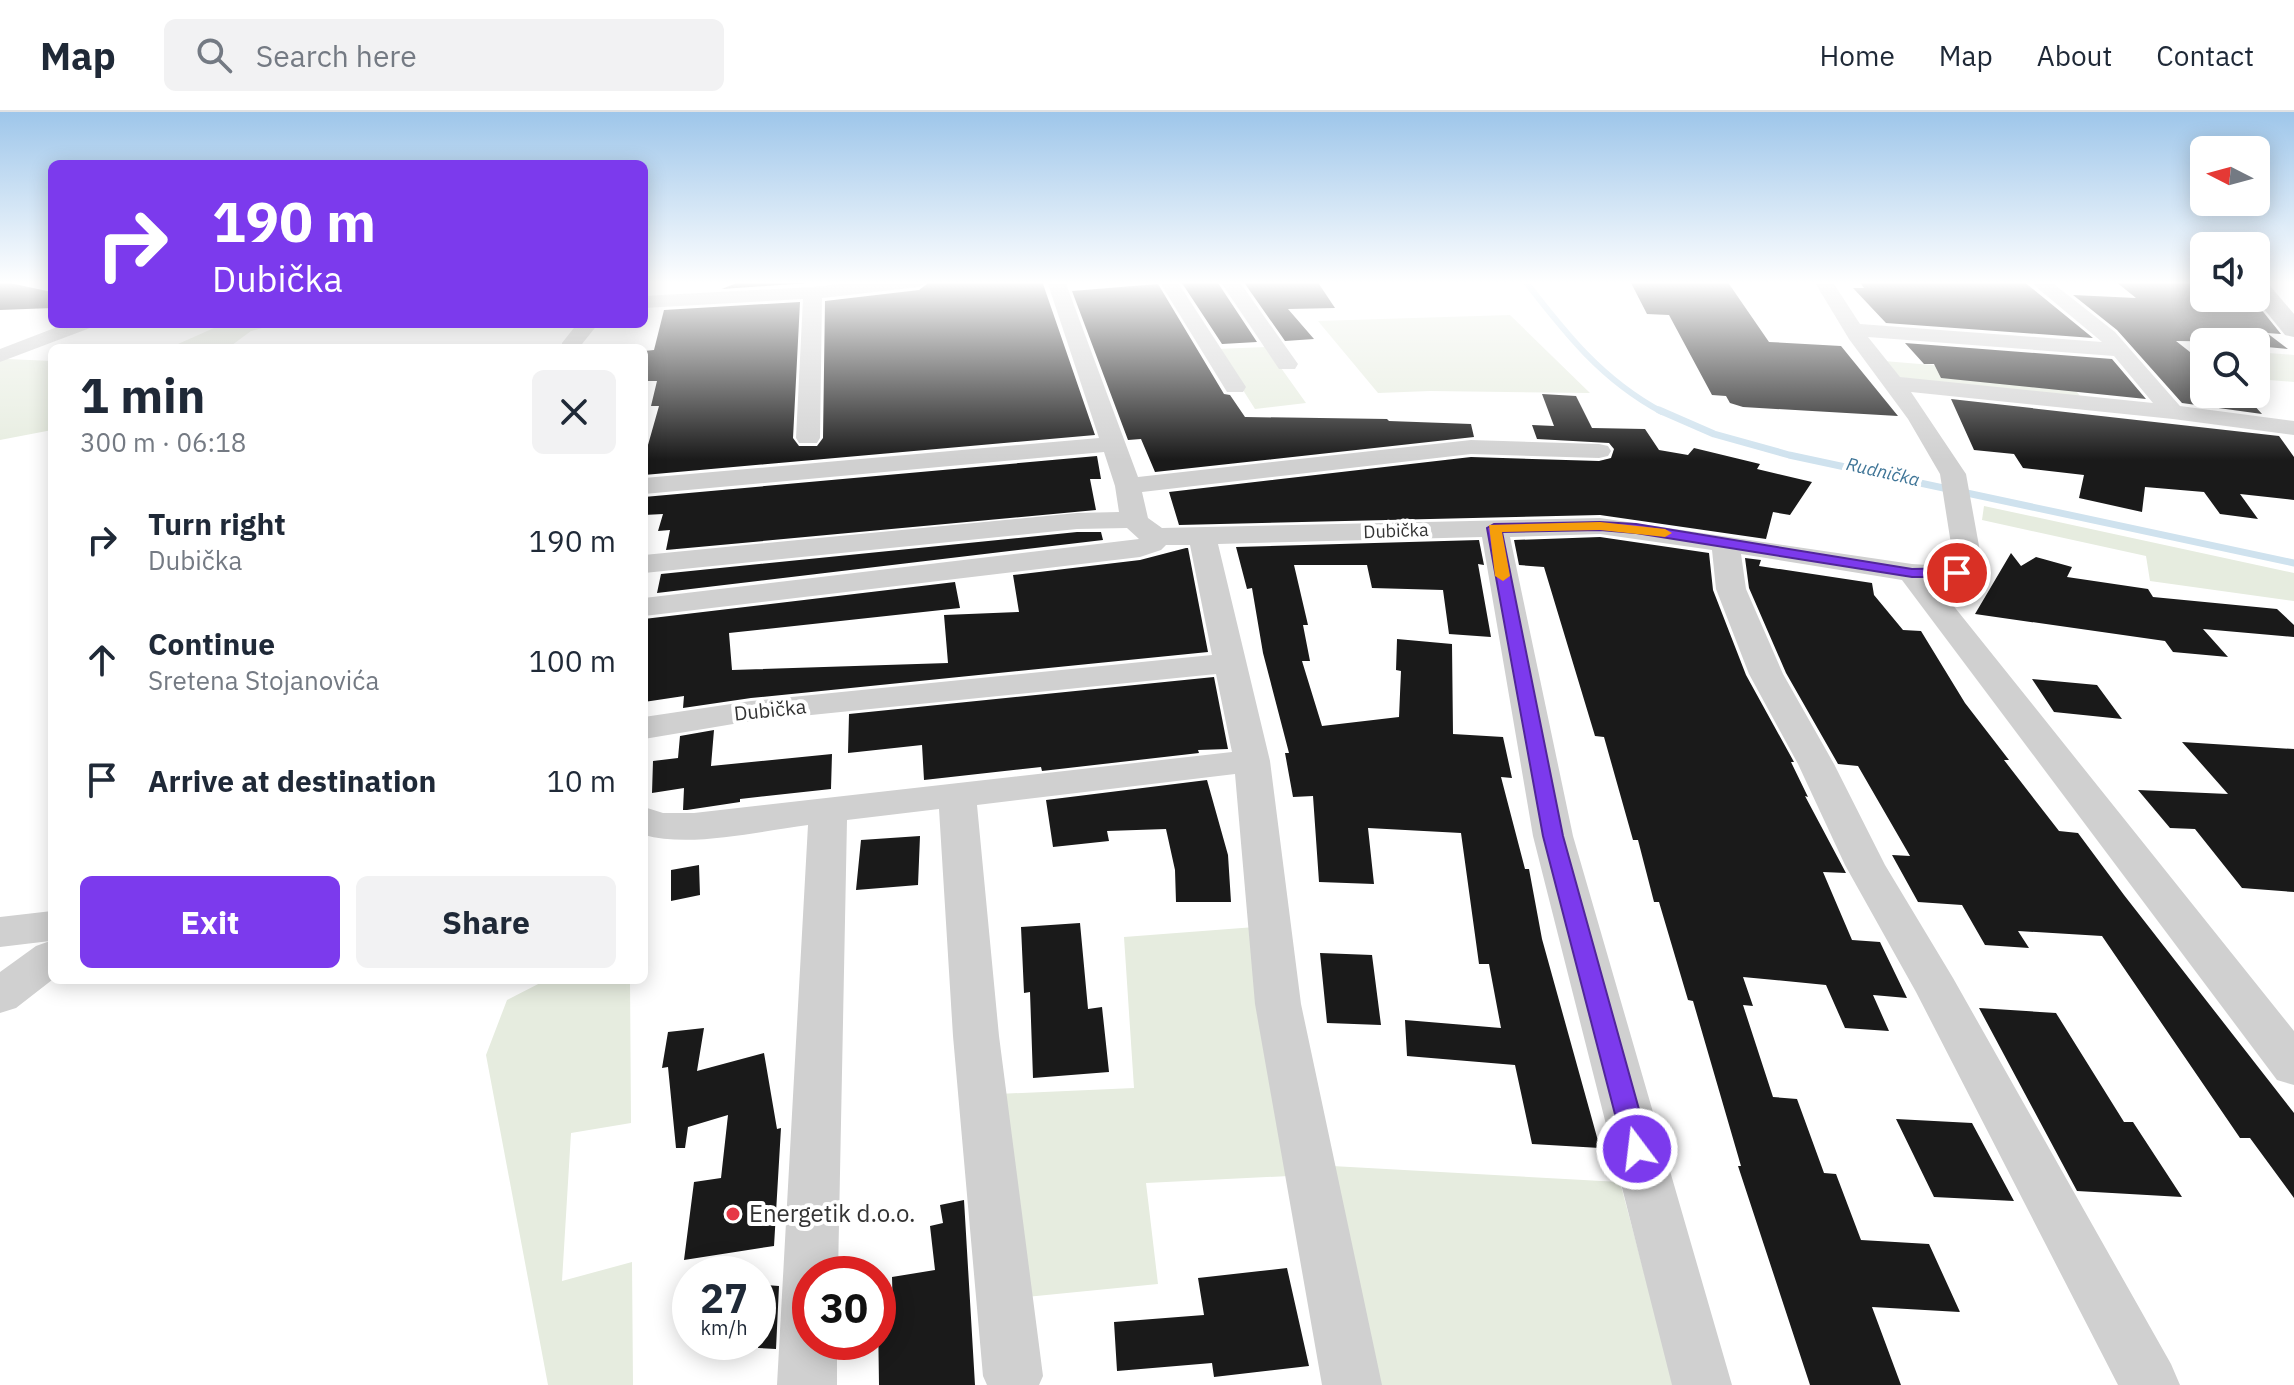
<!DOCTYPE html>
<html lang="en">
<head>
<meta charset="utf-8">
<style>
	:root { --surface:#fff; --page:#f2f2f3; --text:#1f2937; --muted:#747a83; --line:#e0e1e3; --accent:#7c3aed }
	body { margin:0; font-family:"IBM Plex Sans",sans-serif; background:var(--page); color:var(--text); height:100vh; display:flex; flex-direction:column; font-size:30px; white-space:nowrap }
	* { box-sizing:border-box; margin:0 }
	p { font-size:26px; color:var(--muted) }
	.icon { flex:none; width:44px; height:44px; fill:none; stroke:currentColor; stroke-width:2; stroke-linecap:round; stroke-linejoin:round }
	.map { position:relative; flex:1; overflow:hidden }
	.sheet { position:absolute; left:48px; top:232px; width:600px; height:640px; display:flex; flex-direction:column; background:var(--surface); border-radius:12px; box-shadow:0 4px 20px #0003 }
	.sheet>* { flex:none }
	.hud { position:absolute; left:48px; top:48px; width:600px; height:168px; border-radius:12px; box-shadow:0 4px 20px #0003; background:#7c3aed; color:#fff; overflow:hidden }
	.needle { width:52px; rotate:276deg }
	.tools { position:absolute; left:2190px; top:24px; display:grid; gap:16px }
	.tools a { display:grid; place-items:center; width:80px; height:80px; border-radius:12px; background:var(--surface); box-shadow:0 4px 20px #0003; font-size:40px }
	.speed { position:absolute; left:672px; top:1144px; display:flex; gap:16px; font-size:40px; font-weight:700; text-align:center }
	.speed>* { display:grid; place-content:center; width:104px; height:104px; border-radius:50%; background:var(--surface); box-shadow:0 4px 20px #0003; line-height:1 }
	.speed small { font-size:20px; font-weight:400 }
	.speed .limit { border:12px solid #d22; background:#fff; color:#111 }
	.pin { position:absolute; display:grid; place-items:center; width:68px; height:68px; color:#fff; margin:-34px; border:4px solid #fff; border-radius:50%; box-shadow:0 2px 8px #0007 }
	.me { position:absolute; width:88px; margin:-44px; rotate:345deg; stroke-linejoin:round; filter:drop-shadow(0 0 6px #0008) }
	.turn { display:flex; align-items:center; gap:28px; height:168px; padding:0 32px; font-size:36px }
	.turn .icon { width:104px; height:104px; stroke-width:2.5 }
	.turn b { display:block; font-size:56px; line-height:68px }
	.round { display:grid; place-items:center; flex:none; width:84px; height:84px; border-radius:12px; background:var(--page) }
	.headline { display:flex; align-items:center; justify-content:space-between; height:136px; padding:0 32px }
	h1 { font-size:48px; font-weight:800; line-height:60px }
	.action { display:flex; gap:16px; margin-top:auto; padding:16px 32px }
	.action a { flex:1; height:92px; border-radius:12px; background:var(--accent); color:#fff; font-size:32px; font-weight:800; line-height:92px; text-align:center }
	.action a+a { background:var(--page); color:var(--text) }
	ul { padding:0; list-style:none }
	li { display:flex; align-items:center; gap:24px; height:120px; padding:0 32px }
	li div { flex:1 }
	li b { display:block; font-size:30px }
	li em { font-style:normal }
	header { display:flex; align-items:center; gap:48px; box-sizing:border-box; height:112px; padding:0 40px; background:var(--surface); border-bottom:2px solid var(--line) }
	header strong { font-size:38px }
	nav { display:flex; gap:44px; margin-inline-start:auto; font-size:28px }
	.search { width:560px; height:72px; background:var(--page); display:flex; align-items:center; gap:20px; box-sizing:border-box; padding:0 28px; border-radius:12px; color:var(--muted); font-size:30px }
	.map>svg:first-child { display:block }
	.green { fill:#e6ecdf }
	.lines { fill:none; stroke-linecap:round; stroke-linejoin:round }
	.stream-far1 { stroke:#cfe2ee; stroke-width:6 }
	.stream { stroke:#cfe2ee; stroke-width:7 }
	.building { fill:#1a1a1a }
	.street { fill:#d0d0d0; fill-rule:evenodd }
	.primary { fill:#ababab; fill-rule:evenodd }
	.route { fill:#7c3aed; stroke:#51269a; stroke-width:2 }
	.slow { fill:#f59e0b }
	.poi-dot { fill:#e63946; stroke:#fff; stroke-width:3 }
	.labels { text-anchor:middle; stroke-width:8; stroke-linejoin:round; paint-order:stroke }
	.far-water-label { font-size:18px; font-style:italic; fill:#3f7597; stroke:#fff }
	.far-street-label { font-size:18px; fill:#333; stroke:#fff }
	.street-label { font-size:20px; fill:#333; stroke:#fff }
	.near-poi-label { font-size:24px; fill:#333; stroke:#fff; text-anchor:start }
</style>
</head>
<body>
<header>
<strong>Map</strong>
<div class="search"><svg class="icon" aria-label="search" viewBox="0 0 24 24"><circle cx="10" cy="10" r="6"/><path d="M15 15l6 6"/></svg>Search here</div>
<nav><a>Home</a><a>Map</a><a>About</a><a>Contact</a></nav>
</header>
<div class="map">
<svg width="2294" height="1273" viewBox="0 0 2294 1273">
	<rect width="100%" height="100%" fill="#fff"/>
	<path class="green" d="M1510,203L1590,281L1430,279L1378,281L1318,209Z
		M139,212H277L251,219L228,236H169L214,216Z
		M1266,235L1306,291L1255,297L1217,237Z
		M2256,240L2294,243V270L2256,267Z
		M7,247L52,249V318L0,328V249Z
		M1884,249L2065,264L2083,288L1917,270L1896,264Z
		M1984,394L2294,461V489L2150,469L2146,444L1982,408Z
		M1255,815L1289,1064L1146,1071L1158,1172L1016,1186L998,982L1134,976L1124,825Z
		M546,868H630L631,1011L571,1021L562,1169L632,1150L633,1273H548L486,943L507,888Z
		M1332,1054L1620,1070L1674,1273H1378Z"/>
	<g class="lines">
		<path class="stream-far1" d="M1525,169C1566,222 1602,268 1662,300"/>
		<path class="stream" d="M1659,298L1714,322L1789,343L2294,451"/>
	</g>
	<path class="building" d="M0,169L52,180V196L0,198Z
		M741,169H837L722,177Z
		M931,169H1042L1095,323L644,363V347L659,294H651L657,269H644V239L654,238L664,198L800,190L793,326L799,334H817L823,326L825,189L919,178Z
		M1243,169H1317L1335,196L1288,197L1314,227L1285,229Z
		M1630,169H1727L1769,230L1841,234L1898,304L1743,295L1730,291L1726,284L1712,283L1669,203L1647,202Z
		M1859,169H2023L2093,226L1886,211L1853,176H1864Z
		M2115,169H2191L2204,179V186H2252L2281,222L2267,221L2288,237L2256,234V230L2176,229L2204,251V282H2244L2262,302L2182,291L2117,218L2073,183L2136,186Z
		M1217,170L1218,171L1257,230L1222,232L1182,171Z
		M1158,172L1224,282L1230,283L1245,305L1387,307L1389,309L1471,312L1474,325L1155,360L1141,327L1128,328L1072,179Z
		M1905,231L2112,247L2146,287L1941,266L1934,252H1924Z
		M1542,282L1576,284L1592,316L1645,317L1659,338L1688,343L1694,336L1760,352L1757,357L1812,370L1790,403L1773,400L1766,427L1600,403L1179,413L1169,380L1471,345L1599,349L1611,346L1614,337L1609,331L1537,327L1532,313L1554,314Z
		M1951,287L2279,324L2294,345V388L2240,382L2258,407L2220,402L2204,380L2145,375L2142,400L2079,386L2084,363L2023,356L2014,342L1974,338Z
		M1097,344L1101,367H1090L1096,398L666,438L670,418L658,419L663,402L644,403V385Z
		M1077,420H1101L1103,428L657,481L661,462Z
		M1600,425L1709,441L1713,478L1746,563L1794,650H1791L1808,685L1805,684L1846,761L1823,760L1852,828L1880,830L1907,886L1873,883L1889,919L1845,916L1826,873L1743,865L1753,894L1743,893L1773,985L1797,987L1824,1061L1836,1062L1861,1128L1929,1132L1960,1200L1872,1195L1901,1273H1810L1738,1054H1741L1693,889L1688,888L1659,790H1654L1638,728H1633L1604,625L1595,624L1544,455L1519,453L1514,428Z
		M1479,428L1484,453L1478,452L1491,525L1449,522L1443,478L1372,476L1367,453H1294L1308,513H1303L1310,549H1302L1322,614L1399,605L1401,559L1396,558L1397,527L1452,532L1453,622L1503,625L1512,666L1501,665L1525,757H1529L1542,827L1600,1036L1532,1032L1515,953L1407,944L1405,908L1501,916L1489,852H1479L1461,721L1368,716L1374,772L1319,770L1313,684L1293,685L1285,641H1289L1263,541L1252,476L1247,477L1236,435Z
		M1186,436H1188L1208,540L751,586L683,596L684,584L644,590V507L955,470L960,496L729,521L732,558L948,551L944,503L1019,500L1013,463L1140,448Z
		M2011,441L2021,454L2036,445L2072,455L2067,465L2148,477L2153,485L2277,497L2294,513V525L2203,517L2228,545L2173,540L2165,529L1975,502Z
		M1745,446L1761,448L1759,454L1872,471L1874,483L1903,518L1921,519L1965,591L2009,648H2004L2059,719L2078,721L2124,783L2294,1001V1086L2250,1026H2240L2102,824L2018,819L2029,836L1985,833L1962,793L1918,790L1892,743L1910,744L1858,654L1838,652L1786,561L1749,476Z
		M1214,565L1228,637L1198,638L1199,641L1042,659L1041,655L924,668L922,633L848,641L849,602Z
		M2032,567L2097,573L2122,607L2054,600Z
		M714,618L711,654L832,642L831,677L740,687V690L687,698H683L684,676L652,681L653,649L678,646L680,624Z
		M2182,630L2294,637V780L2242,776L2195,717L2170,716L2138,678L2228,682Z
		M1207,668L1228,743L1231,790H1176L1175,758L1166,717L1107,719L1109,729L1053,735L1046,688Z
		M920,724L918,773L856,778L861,728Z
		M699,753L700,783L671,789V758Z
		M1080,811L1088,897L1102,895L1109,960L1033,966L1030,880L1024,881L1021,815Z
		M1320,841L1372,843L1381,913L1327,911Z
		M1979,896L2056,901L2124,1010H2133L2182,1085L2077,1079Z
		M704,916L697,959L764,941L777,1017L781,1016L774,1134L684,1148L694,1070L721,1066L728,1003L688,1015L685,1036H676L668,955L662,956L668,920Z
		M1896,1007L1972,1011L2014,1089L1934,1085Z
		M964,1088L975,1273H879L878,1205L893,1203L892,1165L935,1158L930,1114L943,1111L940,1093Z
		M1287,1156L1309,1254L1214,1265L1212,1251L1117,1259L1114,1210L1204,1203L1198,1166Z
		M766,1173L779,1174L776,1237L758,1236V1200Z"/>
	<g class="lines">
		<path class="street" d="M867,169H928L919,175L822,186L820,326L817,331H799L796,326L803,187L644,196V184L813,175Z
			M1047,169H1065L1138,365L1471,328L1599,332L1608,334L1611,339L1608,344L1599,346L1471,342L1142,380L1148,406L1162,416L1600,406L1912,452L1944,454L1953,445L1940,362L1908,307L1849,227L1814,169H1832L1860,212L2102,230L2029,169H2050L2115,220L2180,294L2294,309V323L2173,307L1911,280L1966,362L1981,445L1969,464L1936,472L2294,919V973L2277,968L1902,468L1741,442L1746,477L1783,562L1834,652L1885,753L1953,866L2171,1252L2180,1273H2118L1916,880L1845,753L1798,652L1749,562L1716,477L1712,438L1600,422L1510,425L1573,724L1732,1273H1672L1533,724L1482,425L1218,432L1270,649L1301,892L1382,1273H1322L1255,892L1235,662L977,693L999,924L1043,1264L1039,1273H987L983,1264L953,924L939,697L847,708L838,1162H810V1230H837V1273H777L808,713C760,719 691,736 644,723V695L663,701H694L1232,640L1216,562L751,609L644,627V605L751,589L1212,543L1190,433H1166L1161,438L1140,445L644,504V486L1139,427L1127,416L1077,417L644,461V443L1077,401L1119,400L1115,374L1104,340L644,382V366L1099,326ZM1868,225L2114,244L2153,291L1900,265Z
			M1159,169H1177L1246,275L1243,280H1227Z
			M1220,169H1239L1298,252L1295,257H1279Z
			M65,212H93L90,216L0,250V237Z
			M577,212H598L582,232V236H562V231Z
			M52,799V868L16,896L0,901V860L36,834L50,829L0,835V805Z"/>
		<path class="primary" d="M2256,169H2266L2294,202V225L2285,223L2255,186Z"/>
	</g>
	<linearGradient id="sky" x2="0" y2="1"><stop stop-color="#9ec6ea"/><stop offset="0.49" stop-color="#fff"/><stop offset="1" stop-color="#fff" stop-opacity="0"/></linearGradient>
	<rect width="2294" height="348" fill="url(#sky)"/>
	<path class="route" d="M1600,410L1636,412L1912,457L1957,456L1964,461L1957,465H1912L1636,421L1600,418L1502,420L1563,724L1650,1037L1646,1045L1637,1048L1628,1045L1624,1037L1543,724L1487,416L1494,412Z"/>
	<path class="slow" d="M1600,410L1665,417L1672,421L1665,425L1600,418L1502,420L1510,464L1503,469L1495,464L1489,413Z"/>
	<circle class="poi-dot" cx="733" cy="1102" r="8"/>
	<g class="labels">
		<g class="far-water-label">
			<text transform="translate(1883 360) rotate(13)" y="6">Rudnička</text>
		</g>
		<g class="far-street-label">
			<text transform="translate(1396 419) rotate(-2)" y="6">Dubička</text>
		</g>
		<g class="street-label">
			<text transform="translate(770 598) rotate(-6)" y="7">Dubička</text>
		</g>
		<g class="near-poi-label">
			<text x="749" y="1110">Energetik d.o.o.</text>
		</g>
	</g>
</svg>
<div class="tools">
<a><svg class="needle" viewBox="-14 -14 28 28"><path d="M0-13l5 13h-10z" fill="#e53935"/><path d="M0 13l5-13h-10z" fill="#747a83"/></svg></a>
<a><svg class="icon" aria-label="sound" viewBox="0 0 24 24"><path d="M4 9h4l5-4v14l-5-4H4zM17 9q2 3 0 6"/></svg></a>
<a><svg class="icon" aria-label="search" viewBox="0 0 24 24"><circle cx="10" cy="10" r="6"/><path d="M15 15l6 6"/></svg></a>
</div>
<div class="speed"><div>27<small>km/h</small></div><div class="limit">30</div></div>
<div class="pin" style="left:1957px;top:461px;background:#d93025"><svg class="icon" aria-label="arrive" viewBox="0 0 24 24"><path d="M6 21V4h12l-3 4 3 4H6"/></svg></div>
<svg class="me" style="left:1637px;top:1037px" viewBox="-20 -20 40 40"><circle r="17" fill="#7c3aed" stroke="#fff" stroke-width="3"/><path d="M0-11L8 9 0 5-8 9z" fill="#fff"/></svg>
<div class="hud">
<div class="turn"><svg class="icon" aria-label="right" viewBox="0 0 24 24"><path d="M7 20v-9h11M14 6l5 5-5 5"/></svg><div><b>190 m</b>Dubička</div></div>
</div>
<section class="sheet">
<div class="headline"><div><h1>1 min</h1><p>300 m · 06:18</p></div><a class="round"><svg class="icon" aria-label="close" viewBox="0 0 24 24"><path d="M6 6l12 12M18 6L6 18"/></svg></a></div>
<ul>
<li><svg class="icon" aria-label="right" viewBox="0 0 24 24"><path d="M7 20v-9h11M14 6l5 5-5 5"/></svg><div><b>Turn right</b><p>Dubička</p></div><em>190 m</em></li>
<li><svg class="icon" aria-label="ahead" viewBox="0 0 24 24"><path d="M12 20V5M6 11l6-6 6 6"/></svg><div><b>Continue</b><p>Sretena Stojanovića</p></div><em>100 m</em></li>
<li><svg class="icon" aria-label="arrive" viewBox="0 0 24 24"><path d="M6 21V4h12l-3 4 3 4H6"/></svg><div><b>Arrive at destination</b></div><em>10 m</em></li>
</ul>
<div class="action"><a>Exit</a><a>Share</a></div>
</section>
</div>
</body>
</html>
